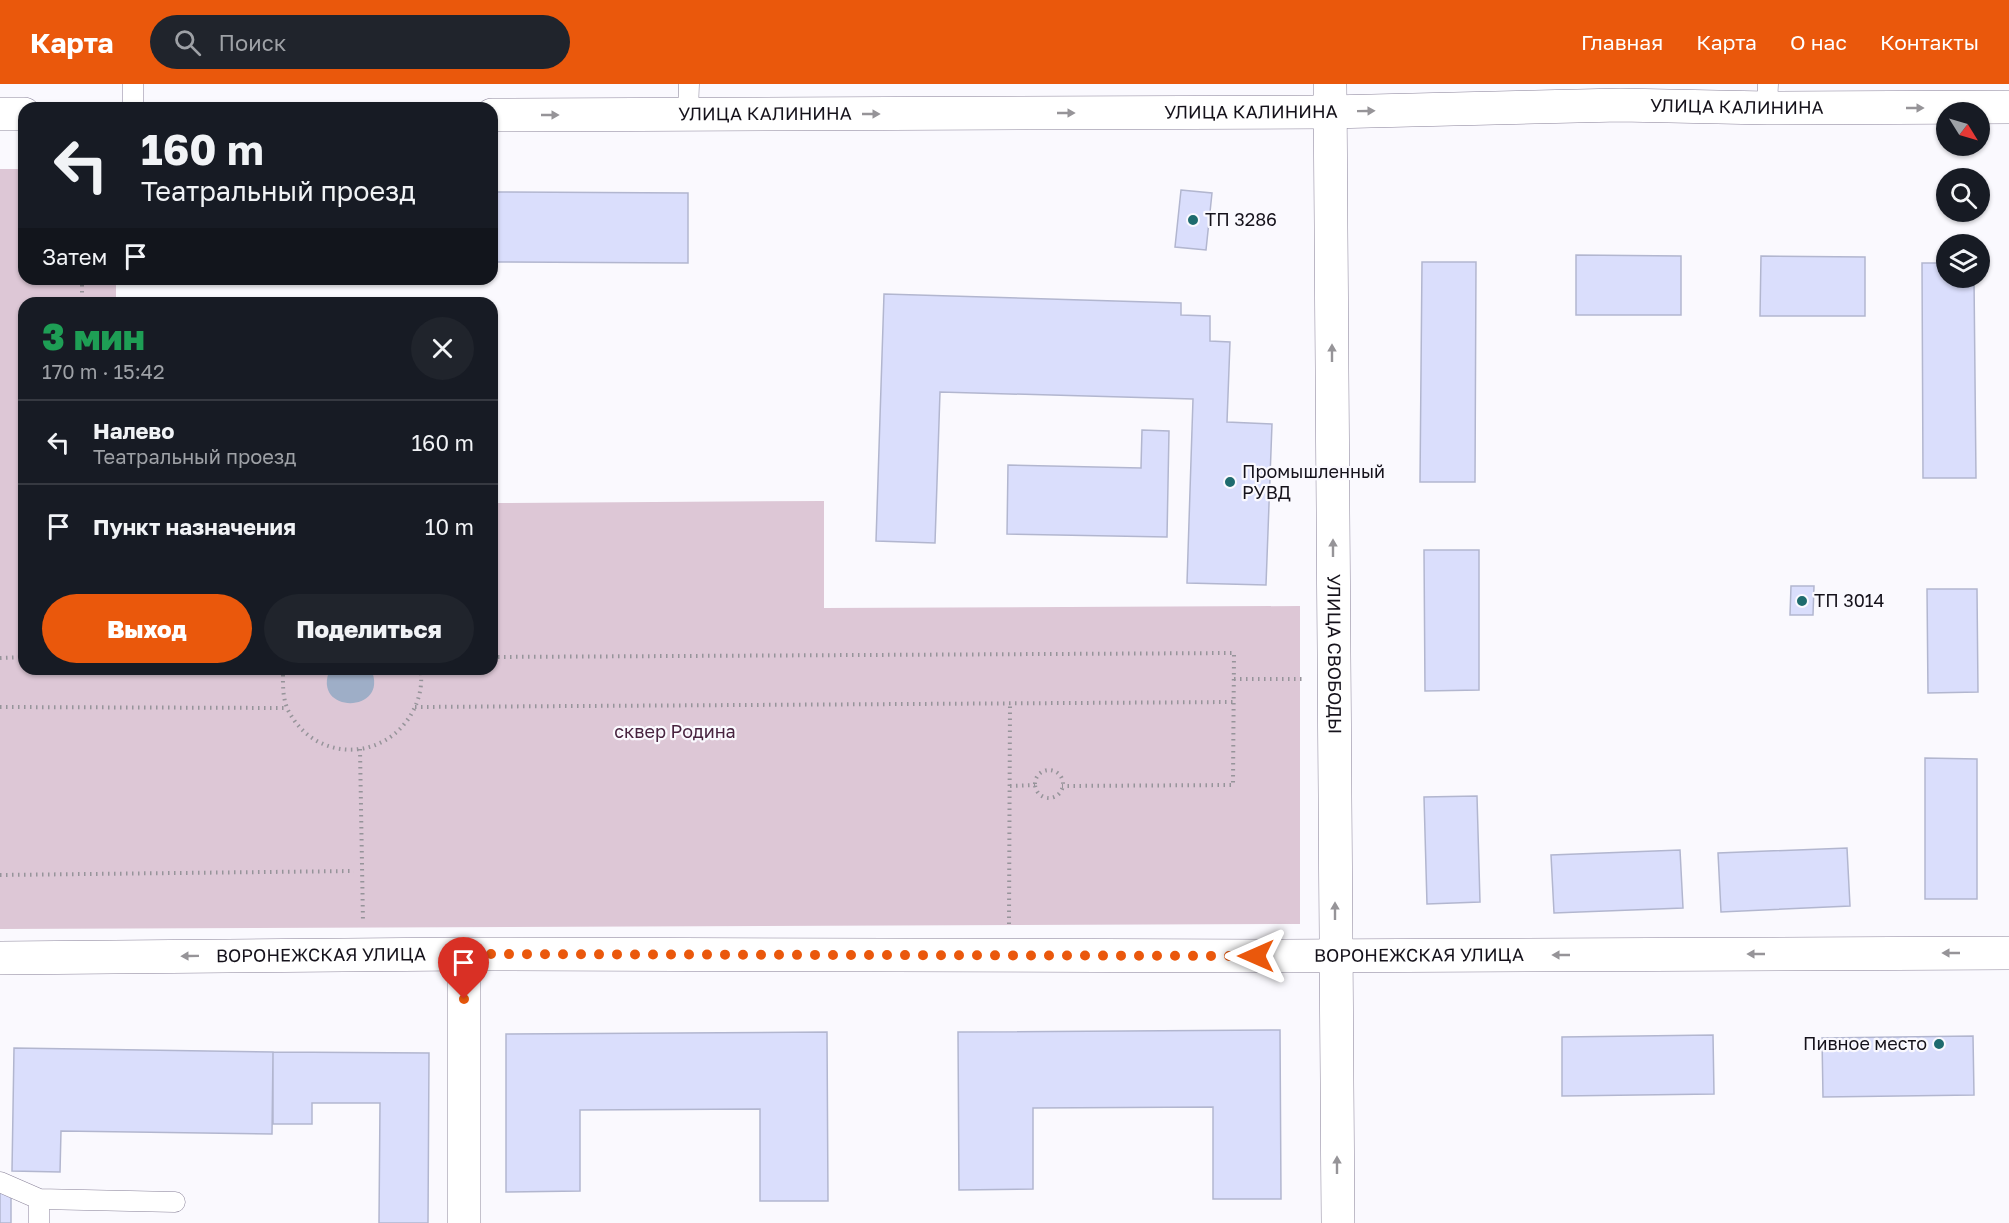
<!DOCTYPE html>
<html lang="ru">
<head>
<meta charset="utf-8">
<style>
	:root { --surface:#171b24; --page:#20242c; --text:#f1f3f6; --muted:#9ea1a6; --line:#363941; --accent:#ea580c }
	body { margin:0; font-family:"Golos Text",sans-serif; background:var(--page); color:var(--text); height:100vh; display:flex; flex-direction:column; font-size:22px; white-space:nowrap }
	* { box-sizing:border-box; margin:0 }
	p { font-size:20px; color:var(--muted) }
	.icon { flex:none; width:33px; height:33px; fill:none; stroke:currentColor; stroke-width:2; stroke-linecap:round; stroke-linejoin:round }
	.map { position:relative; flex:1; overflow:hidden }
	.drawer { position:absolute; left:18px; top:213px; width:480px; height:378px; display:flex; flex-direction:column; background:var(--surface); border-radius:18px; box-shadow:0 2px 4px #0004 }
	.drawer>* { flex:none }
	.hud { position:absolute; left:18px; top:18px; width:480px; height:183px; border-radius:18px; box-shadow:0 2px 4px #0004; background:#171b24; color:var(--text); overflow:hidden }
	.needle { width:39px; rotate:127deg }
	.controls { position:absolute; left:1936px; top:18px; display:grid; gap:12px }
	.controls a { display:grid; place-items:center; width:54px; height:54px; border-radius:50%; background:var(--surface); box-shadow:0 2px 4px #0004; font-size:30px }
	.pin { position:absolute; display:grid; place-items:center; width:51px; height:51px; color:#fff; margin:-62px -26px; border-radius:50% 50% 50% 0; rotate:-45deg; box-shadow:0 0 6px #0007 }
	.pin .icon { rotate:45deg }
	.me { position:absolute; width:66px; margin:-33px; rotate:270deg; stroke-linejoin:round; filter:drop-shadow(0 0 4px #0008) }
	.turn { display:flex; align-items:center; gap:21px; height:126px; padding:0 24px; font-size:27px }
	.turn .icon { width:78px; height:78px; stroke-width:2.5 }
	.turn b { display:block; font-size:42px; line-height:51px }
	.then { display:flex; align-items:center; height:57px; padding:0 24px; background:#0003; gap:12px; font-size:22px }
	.round { display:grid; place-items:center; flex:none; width:63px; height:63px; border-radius:32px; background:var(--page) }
	.head { display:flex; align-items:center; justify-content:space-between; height:102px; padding:0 24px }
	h1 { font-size:36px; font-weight:800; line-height:45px; color:#1e9e55 }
	.cta { display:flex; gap:12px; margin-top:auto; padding:12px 24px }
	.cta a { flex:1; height:69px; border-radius:36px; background:var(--accent); color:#fff; font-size:24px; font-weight:800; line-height:69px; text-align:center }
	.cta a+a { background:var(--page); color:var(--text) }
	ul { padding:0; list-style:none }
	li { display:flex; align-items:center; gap:18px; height:84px; padding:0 24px; border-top:2px solid var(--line) }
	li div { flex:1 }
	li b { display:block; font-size:22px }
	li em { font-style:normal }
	header { display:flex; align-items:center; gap:36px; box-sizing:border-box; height:84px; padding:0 30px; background:var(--accent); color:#fff }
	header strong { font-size:28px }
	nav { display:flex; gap:33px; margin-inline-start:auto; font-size:21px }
	.search { width:420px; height:54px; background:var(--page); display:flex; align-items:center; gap:15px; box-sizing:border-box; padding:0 21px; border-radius:33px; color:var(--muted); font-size:22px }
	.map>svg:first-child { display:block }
	.green { fill:#ddc7d6 }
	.water { fill:#9eaec7 }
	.building { fill:#dadefc; stroke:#b2b6cf; stroke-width:1.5 }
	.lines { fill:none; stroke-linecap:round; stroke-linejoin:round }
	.service-casing { stroke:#898299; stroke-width:21 }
	.minor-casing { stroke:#898299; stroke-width:34 }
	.tertiary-casing { stroke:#898299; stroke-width:34 }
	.path { stroke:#96949a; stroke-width:4; stroke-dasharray:1.5 4.5; stroke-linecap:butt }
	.service { stroke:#fff; stroke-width:20 }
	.minor { stroke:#fff; stroke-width:33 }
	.tertiary { stroke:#fff; stroke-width:33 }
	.oneway { fill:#969498 }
	.route { stroke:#ea580c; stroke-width:10; stroke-dasharray:0 18 }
	.poi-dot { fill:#1e6b6e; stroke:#faf9fe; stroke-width:2 }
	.labels { text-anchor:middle; stroke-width:4.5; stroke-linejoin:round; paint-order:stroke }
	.street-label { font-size:18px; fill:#15121b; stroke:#faf9fe }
	.poi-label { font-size:18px; fill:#15121b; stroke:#faf9fe; text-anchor:start }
	.park-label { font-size:18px; fill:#48233f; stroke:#faf9fe }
</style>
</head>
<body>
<header>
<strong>Карта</strong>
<div class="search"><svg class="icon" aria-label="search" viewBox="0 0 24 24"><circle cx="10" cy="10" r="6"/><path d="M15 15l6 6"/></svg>Поиск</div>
<nav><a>Главная</a><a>Карта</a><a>О нас</a><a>Контакты</a></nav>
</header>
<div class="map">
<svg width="2009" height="1139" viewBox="0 0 2009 1139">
	<rect width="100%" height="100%" fill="#faf9fe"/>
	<path class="green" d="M0,85H24V195H116V219H24V585H492V419L824,417V524L1300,522V840L0,845Z"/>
	<path class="water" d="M330,585H371C391,630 310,631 330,585Z"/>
	<path class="building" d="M1181,106L1212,109L1206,166L1175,163Z
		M492,108L688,109V179L492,178Z
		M1576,171L1681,172V231H1576Z
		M1761,172L1865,173V232H1760Z
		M1422,178H1476L1475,398H1420Z
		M1922,179H1947V194H1974L1976,394H1923Z
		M884,210L1181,219V231L1210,232V257L1230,258L1227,338L1272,340L1266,501L1187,499L1193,315L940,308L935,459L876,457Z
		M1142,346L1169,347L1167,453L1007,450L1008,381L1141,384Z
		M1424,466H1479V606L1425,607Z
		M1791,502H1814L1813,531H1790Z
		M1927,505H1977L1978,608L1928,609Z
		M1925,674L1977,675V815H1925Z
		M1477,712L1480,818L1427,820L1424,713Z
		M1847,764L1850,822L1721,828L1718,769Z
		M1680,766L1683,824L1554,829L1551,771Z
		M1280,946L1281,1115H1213V1023L1033,1024V1105L959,1106L958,948Z
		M827,948L828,1117H760V1025L580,1026V1107L506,1108V950Z
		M1713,951L1714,1010L1562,1012V953Z
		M1973,952L1974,1011L1823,1013L1822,954Z
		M14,964L273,968L272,1050L61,1047L60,1088L12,1087Z
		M273,968L429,969L428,1139H379L380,1019H312V1040H273Z
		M0,1105H11V1139H0Z"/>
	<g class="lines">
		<defs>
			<path id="service" d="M133,24V0
				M1767,24L1768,0
				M688,31L689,0
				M0,1098L39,1115V1139
				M39,1115L175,1118"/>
			<g id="minor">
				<path d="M0,30H24"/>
				<path id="s1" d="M492,31L1330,28L1620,21L1767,24L2009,23"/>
				<path d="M464,1139V870"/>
			</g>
			<g id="tertiary">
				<path id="s2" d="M1330,0L1338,1139"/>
				<path id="s3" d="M0,874L464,870L1280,872L2009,869"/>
			</g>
		</defs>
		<use href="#service" class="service-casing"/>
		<use href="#minor" class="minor-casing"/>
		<use href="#tertiary" class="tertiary-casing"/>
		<path class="path" d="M82,195V219
			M492,573L1234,569L1233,701L1062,702
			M0,574L24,573
			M283,585C283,599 282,613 288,626C315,680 388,678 414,625C420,613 423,598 420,585
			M1234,595H1302
			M0,623L288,624
			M415,623L1234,618
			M360,665L363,838
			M1035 700a14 14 0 1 1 28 0a14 14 0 1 1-28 0Z
			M1010,702L1035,701
			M0,791L354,787
			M1009,840L1010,619"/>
		<use href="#service" class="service"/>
		<use href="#minor" class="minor"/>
		<use href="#tertiary" class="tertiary"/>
	</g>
	<defs><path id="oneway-solid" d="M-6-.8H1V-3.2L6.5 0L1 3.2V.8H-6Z" transform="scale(1.5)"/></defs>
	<g class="oneway">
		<use href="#oneway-solid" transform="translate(1915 24)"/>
		<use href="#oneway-solid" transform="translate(1366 27) rotate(-1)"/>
		<use href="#oneway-solid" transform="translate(1066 29)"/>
		<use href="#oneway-solid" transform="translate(871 30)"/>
		<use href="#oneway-solid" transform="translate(550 31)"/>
		<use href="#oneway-solid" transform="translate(1332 269) rotate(-90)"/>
		<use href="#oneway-solid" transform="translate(1333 464) rotate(-90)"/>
		<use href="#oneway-solid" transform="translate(1335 827) rotate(-90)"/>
		<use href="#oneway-solid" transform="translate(1951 869) rotate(180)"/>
		<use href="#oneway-solid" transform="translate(1756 870) rotate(180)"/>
		<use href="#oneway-solid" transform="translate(1561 871) rotate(180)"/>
		<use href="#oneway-solid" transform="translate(190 872) rotate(179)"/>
		<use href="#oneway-solid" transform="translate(1337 1081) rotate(-90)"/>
	</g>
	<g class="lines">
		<path class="route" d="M464,915V870L1256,872"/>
	</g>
	<g class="poi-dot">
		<circle cx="1193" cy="136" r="6"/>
		<circle cx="1230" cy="398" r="6"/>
		<circle cx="1802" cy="517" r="6"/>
		<circle cx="1939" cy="960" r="6"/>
	</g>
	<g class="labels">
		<g class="street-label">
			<text dy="6" stroke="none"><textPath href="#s1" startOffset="1245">УЛИЦА КАЛИНИНА</textPath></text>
			<text dy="6" stroke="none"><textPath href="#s1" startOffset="759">УЛИЦА КАЛИНИНА</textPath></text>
			<text dy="6" stroke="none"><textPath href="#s1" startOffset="273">УЛИЦА КАЛИНИНА</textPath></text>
			<text dy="6" stroke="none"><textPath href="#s2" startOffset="570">УЛИЦА СВОБОДЫ</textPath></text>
			<text dy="6" stroke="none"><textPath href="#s3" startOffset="321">ВОРОНЕЖСКАЯ УЛИЦА</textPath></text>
			<text dy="6" stroke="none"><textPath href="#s3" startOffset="1419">ВОРОНЕЖСКАЯ УЛИЦА</textPath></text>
		</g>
		<g class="poi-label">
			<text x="1205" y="142">ТП 3286</text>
			<text x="1242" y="394">Промышленный<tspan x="1242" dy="21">РУВД</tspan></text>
			<text x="1814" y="523">ТП 3014</text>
			<text x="1927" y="966" text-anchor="end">Пивное место</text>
		</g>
		<g class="park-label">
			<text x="675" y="654">сквер Родина</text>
		</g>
	</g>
</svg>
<div class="controls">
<a><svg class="needle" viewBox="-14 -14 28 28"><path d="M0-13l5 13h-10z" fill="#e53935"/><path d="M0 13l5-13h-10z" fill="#9ea1a6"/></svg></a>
<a><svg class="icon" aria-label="search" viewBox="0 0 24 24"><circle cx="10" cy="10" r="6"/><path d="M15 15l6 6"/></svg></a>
<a><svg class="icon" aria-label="layers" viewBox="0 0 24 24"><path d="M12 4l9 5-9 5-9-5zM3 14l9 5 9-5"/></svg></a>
</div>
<div class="pin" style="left:464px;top:915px;background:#d93025"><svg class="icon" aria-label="arrive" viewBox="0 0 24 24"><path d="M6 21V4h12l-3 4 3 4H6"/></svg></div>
<svg class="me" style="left:1256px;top:872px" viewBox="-20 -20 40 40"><path d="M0-17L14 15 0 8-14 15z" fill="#ea580c" stroke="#fff" stroke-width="4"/></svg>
<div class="hud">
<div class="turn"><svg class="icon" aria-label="left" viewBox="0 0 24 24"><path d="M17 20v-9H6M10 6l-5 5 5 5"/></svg><div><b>160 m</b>Театральный проезд</div></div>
<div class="then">Затем<svg class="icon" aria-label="arrive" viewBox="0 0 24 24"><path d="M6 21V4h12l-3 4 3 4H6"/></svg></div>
</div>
<section class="drawer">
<div class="head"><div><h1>3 мин</h1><p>170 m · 15:42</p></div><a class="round"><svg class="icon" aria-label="close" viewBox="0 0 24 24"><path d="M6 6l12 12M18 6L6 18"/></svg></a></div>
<ul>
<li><svg class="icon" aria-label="left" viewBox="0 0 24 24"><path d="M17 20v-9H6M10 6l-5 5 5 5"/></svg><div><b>Налево</b><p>Театральный проезд</p></div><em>160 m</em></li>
<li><svg class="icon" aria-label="arrive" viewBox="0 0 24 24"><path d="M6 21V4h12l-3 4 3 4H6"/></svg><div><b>Пункт назначения</b></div><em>10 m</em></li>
</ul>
<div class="cta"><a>Выход</a><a>Поделиться</a></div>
</section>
</div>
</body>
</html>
